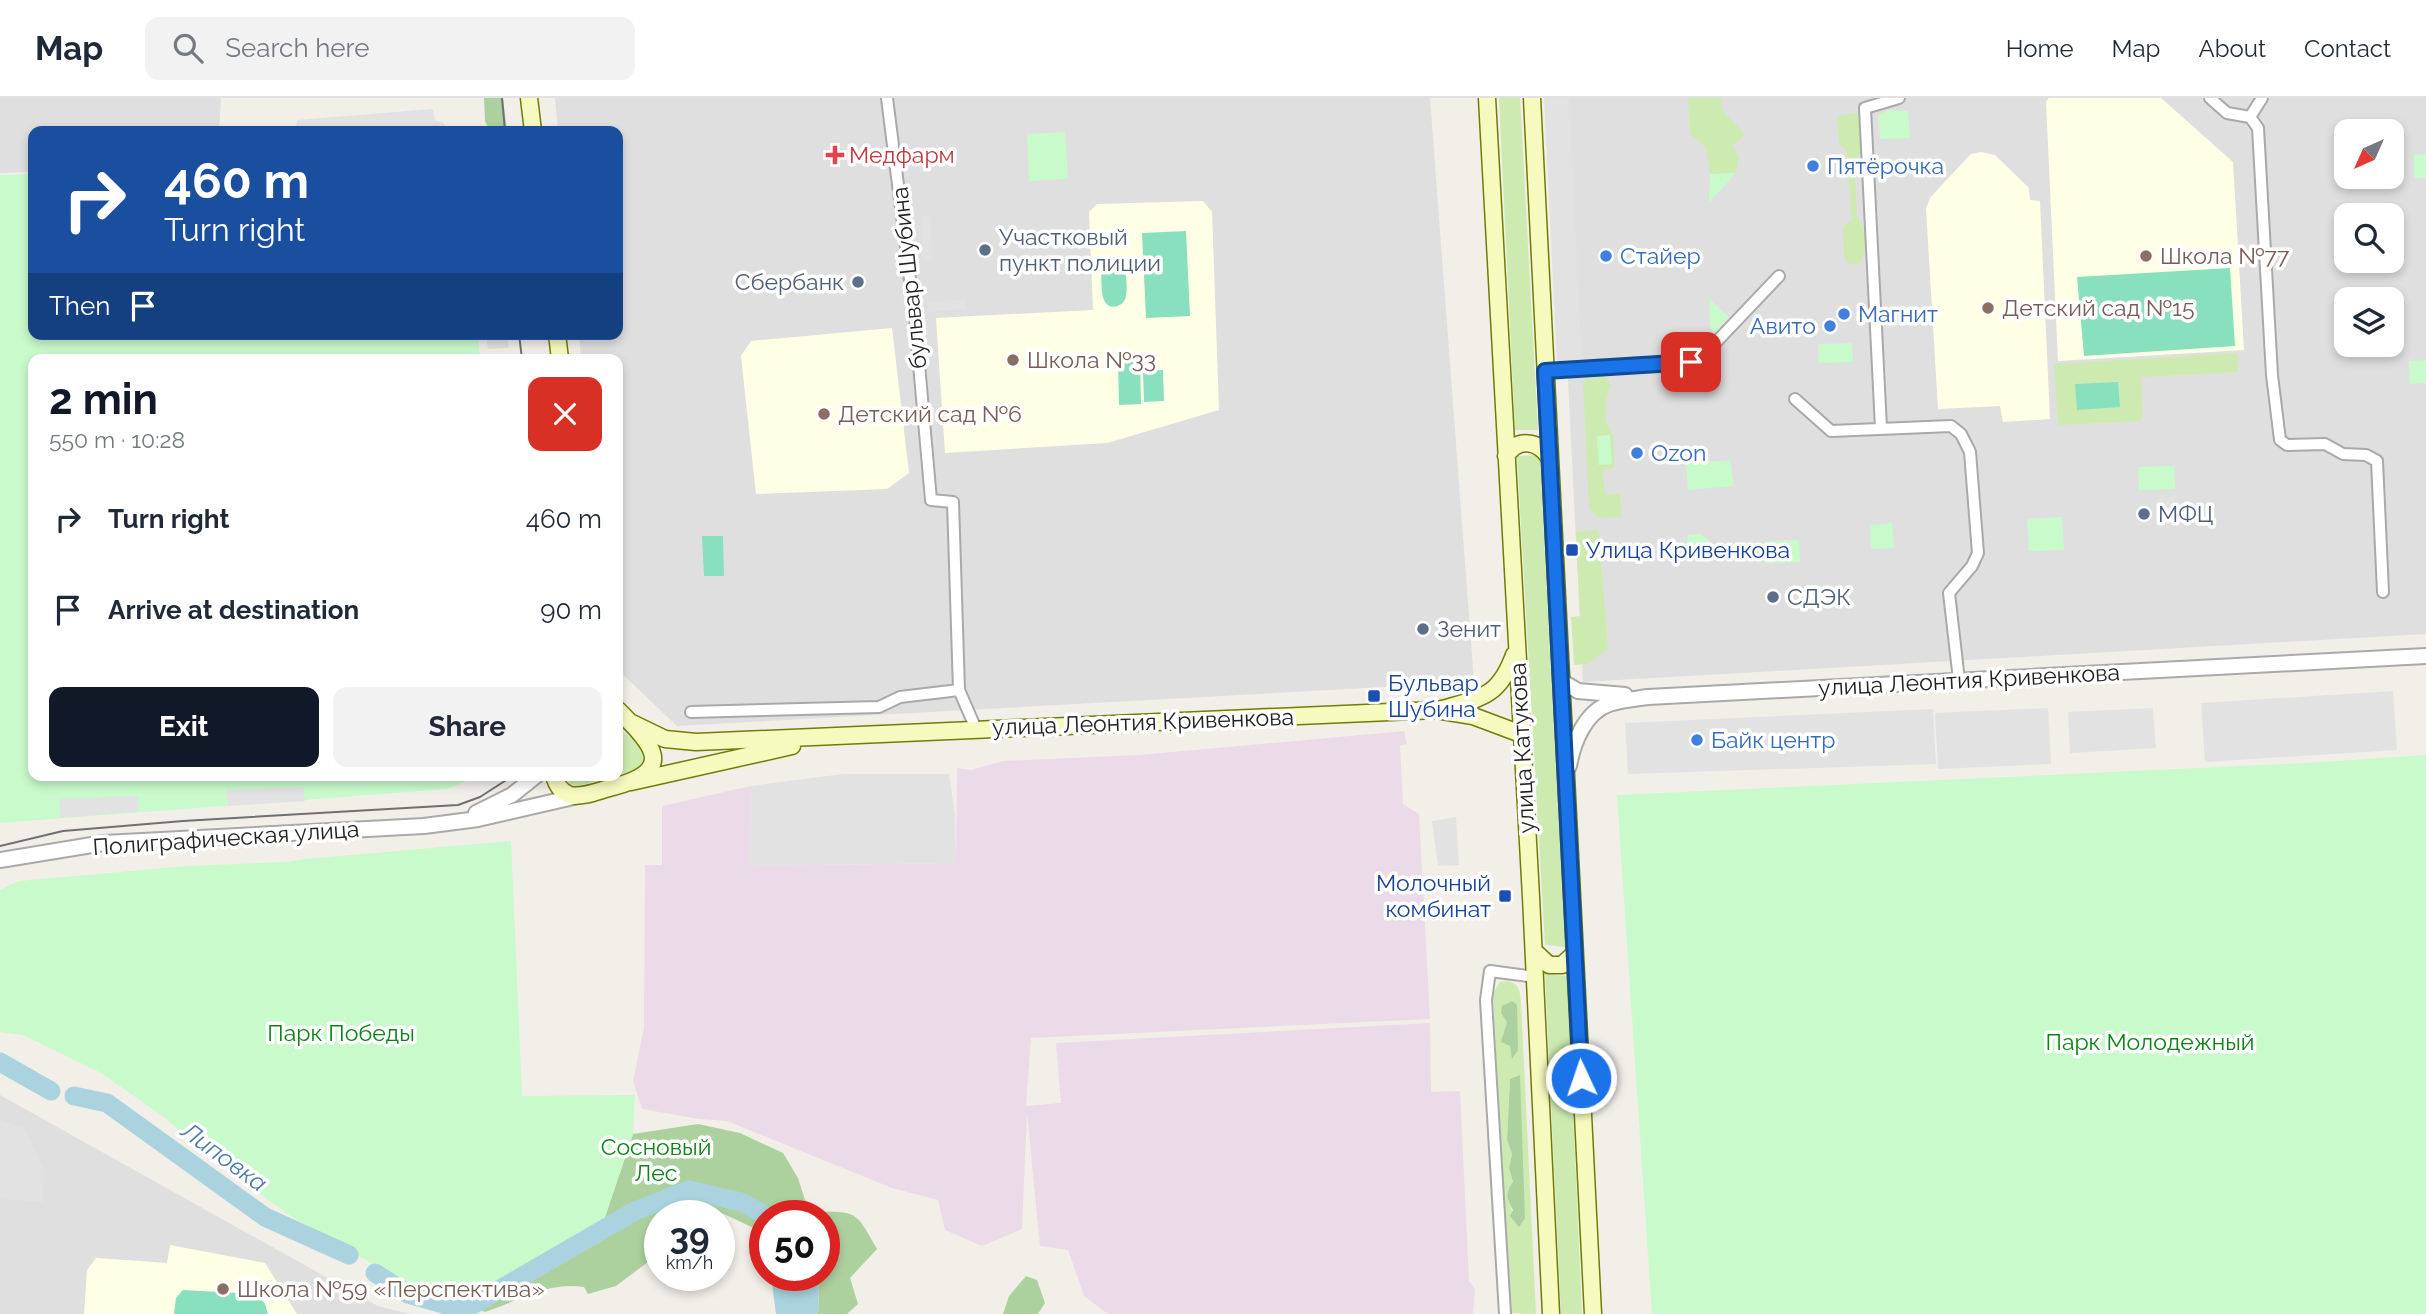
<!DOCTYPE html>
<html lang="en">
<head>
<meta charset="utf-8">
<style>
	:root { --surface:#fff; --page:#f2f2f3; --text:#1f2937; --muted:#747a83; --line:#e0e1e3; --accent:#111827 }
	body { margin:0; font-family:Raleway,sans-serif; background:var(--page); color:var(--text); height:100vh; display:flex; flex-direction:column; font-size:26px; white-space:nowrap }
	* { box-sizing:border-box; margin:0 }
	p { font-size:23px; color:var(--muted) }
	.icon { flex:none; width:38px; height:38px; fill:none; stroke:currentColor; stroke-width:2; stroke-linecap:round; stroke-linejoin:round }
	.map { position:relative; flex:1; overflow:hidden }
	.sheet { position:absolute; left:28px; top:256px; width:595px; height:427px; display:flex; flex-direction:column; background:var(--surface); border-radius:14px; box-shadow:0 4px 10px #0003 }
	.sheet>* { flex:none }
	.guide { position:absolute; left:28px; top:28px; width:595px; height:214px; border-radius:14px; box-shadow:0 4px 10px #0003; background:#1a4fa0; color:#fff; overflow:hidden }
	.needle { width:46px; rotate:225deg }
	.tools { position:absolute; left:2334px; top:21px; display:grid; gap:14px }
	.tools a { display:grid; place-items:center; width:70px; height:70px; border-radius:14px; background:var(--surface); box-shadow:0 4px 10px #0003; font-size:35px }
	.speed { position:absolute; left:644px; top:1102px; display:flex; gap:14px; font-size:35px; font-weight:700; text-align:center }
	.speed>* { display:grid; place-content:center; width:91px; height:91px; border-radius:50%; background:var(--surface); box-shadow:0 4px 10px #0003; line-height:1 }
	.speed small { font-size:18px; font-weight:400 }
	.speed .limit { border:10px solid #d22; background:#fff; color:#111 }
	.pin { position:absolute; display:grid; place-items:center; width:60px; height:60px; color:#fff; margin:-30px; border-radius:14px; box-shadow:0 4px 10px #0006 }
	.me { position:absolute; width:77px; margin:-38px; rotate:357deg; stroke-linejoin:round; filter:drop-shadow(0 0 5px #0008) }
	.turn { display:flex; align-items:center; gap:24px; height:147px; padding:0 21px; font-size:32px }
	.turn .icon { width:91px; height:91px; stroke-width:2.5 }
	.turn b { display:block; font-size:49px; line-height:60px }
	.then { display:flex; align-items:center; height:66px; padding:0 21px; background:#0003; gap:14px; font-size:26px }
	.round { display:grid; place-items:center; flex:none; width:74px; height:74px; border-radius:14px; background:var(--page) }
	.headline { display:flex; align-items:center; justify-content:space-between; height:119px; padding:0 21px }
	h1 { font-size:42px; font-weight:700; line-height:52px; color:var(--accent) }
	.primary-button { display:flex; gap:14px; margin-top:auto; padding:14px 21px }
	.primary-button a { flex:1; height:80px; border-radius:14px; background:var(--accent); color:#fff; font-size:28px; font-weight:700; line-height:80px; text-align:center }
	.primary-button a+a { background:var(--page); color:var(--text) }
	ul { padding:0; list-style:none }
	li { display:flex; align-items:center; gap:21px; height:91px; padding:0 21px }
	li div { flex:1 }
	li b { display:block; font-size:26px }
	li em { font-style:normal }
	header { display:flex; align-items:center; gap:42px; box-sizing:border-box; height:98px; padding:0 35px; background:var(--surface); border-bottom:2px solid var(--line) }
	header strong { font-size:33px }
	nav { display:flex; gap:38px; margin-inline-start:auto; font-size:24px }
	.search { width:490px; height:63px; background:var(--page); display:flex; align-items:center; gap:18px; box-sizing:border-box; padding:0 24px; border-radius:14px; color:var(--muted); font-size:26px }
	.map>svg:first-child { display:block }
	.residential { fill:#e0dfdf; fill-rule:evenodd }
	.industrial { fill:#ebdbe8 }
	.education { fill:#ffffe5 }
	.grass { fill:#cdebb0; fill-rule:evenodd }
	.forest { fill:#add19e }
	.park { fill:#c8facc }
	.pitch { fill:#88e0be }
	.parking { fill:#e2e2e2 }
	.water { fill:#aad3df }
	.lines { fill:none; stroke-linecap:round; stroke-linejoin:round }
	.river { stroke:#aad3df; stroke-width:19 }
	.minor-casing { stroke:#a9a9a9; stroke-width:14 }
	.tertiary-casing { stroke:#a9a9a9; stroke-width:18 }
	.secondary-casing { stroke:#707d05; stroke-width:19 }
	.minor { stroke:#fff; stroke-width:10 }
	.tertiary { stroke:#fff; stroke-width:14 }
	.secondary { stroke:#f7fabf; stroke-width:16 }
	.tram { stroke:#707070; stroke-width:2 }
	.route-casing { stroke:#114b97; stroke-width:18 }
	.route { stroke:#1a73e8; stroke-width:12 }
	.health-dot { fill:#e0444e; stroke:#fff; stroke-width:2.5 }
	.shop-dot { fill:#3f7fe0; stroke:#fff; stroke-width:2.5 }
	.service-dot { fill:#5c6f8a; stroke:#fff; stroke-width:2.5 }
	.education-dot { fill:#8d6e63; stroke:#fff; stroke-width:2.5 }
	.transit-dot { fill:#1a4fb4; stroke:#fff; stroke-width:2.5 }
	.labels { text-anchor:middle; stroke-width:7; stroke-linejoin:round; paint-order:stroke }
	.health-label { font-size:23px; fill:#be3a42; stroke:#fff; text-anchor:start }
	.shop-label { font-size:23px; fill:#366cbe; stroke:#fff; text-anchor:start }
	.service-label { font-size:23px; fill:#4e5e75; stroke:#fff; text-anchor:start }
	.education-label { font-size:23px; fill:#785e54; stroke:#fff; text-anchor:start }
	.street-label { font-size:23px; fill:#222; stroke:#fff }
	.transit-label { font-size:23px; fill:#164399; stroke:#fff; text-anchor:start }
	.park-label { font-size:23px; fill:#0c8416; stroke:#fff }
	.water-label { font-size:24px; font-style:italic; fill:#4a7aab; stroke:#fff }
</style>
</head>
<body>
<header>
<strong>Map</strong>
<div class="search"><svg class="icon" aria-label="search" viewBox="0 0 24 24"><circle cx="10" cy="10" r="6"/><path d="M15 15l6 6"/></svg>Search here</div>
<nav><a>Home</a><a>Map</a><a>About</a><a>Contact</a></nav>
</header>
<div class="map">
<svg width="2426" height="1216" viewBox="0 0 2426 1216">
	<rect width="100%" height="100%" fill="#f2efe9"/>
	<path class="residential" d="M0,0H221L219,33H33V74L0,75Z
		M555,0H1430L1474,584L677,628L618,572V261H581L579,236H618V33H558Z
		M1554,0H2426V536L1583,584ZM2347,33H2392V79H2347ZM2347,117H2392V163H2347ZM2347,201H2392V247H2347Z
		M0,997L378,1208L410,1216H0Z"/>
	<path class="industrial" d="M1404,633L1407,646L1400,648L1403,706L1419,716L1430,921L1031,940L1026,1008L1061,1005L1056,945L1430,925L1431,994L1460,993L1469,1183L1475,1191L1473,1216H1108L1084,1198L1068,1152L1040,1148L1027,1015L1022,1131L982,1148L945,1132L938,1102L892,1090L727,1023L699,1021L642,1011L633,983L644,930L645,767H662V708L751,688L750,768L956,765L957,670L971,672L1003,663L1139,657Z"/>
	<path class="education" d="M2049,0H2161L2233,64L2244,252L2058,263L2046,4Z
		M1981,54L1995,57L2029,90L2030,102L2040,103L2050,321L2003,324L2000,308L1938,311L1926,111L1930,100L1938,91L1971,56Z
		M1203,103L1212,114L1219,312L1107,345L945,355L936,220L1093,212L1089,114L1097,106Z
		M892,230L909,375L887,391L756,396L741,258L751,243Z
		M170,1147L265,1165L297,1216H84L87,1172L96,1160L167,1165Z"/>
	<path class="grass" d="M1499,0H1520L1538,332H1515Z
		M1688,0H1721L1722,12L1745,36L1733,48L1739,60L1736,75L1710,76L1706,50L1690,36Z
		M1854,15L1860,17L1862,53L1854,62L1857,119C1866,128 1868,157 1858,167L1850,166L1844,160L1843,129L1852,122L1847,54L1839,46L1837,19Z
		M2237,255L2238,274L2141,279L2143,320L2139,323L2058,327L2054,266Z
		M1597,274L1603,276L1611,286L1605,308L1607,326L1613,336L1615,369L1603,372L1605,397L1620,396L1621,419C1609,419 1595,423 1589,409L1583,286L1587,278Z
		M1540,357L1565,849L1545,847L1517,358Z
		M1597,432L1599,436L1608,551L1588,566L1574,567L1571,519L1580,518L1576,434Z
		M618,630L646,651L649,658L639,671L578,688L569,686L566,677H618Z
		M1545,876L1567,878L1582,1216H1561Z
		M1507,883C1519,885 1520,893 1521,904L1536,1216L1509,1215L1493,895L1500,884ZM1517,907V926L1502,944L1507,924ZM1510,981L1519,1129C1513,1111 1501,1100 1513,1084L1509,1070L1512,1056L1507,1042Z"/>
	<path class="forest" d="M484,0H503L507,33H490L485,23Z
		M116,28H190L193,33H116Z
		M1512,903L1517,907L1518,952L1512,961L1510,948L1501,944L1507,924L1501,915L1502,908Z
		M1520,977L1525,1120L1519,1129L1510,1118L1513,1112C1506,1100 1505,1095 1513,1084L1509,1070L1512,1056L1507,1042L1510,981Z
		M698,1026L740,1035L783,1055L798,1080L805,1102L820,1114C859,1112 858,1118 877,1151L850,1180L858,1206L847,1216H816L819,1211L818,1178H824V1118H780L770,1112L772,1118H765V1128L760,1133L711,1110L670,1114L671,1118H660V1155L616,1188L588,1196L584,1189C547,1183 519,1203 485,1214L470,1208L443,1191L508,1181L604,1122L633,1036Z
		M1026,1178L1037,1182L1045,1205L1038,1216H1003L1009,1198Z"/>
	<path class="park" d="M1888,12L1908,13L1910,40L1880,41L1878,17Z
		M1065,34L1068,81L1029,83L1027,36Z
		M2426,56V80H2414V57Z
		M1736,75L1709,105L1710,76Z
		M33,76V236H478L480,261H33V677H479L448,691L0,725V77Z
		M1709,201L1729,219L1715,234L1710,230Z
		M1852,245L1853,264L1819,265L1818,246Z
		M2426,262V285L2410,286L2409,263Z
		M1610,337L1612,366L1599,367L1597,338Z
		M1730,362L1734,388L1688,392L1686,366Z
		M2174,368L2175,391L2139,392L2138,369Z
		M2062,419L2064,452L2029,453L2027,421Z
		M1892,425L1894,450L1871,451L1870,427Z
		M1701,436L1711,445L1704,460L1689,461L1687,437Z
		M1799,442L1800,464L1765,465L1764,444Z
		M2426,657V1216H1652L1617,697L2306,665Z
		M511,743L522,998L635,997L633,1036L604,1122L508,1181L421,1194L289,1117L206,1056L164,1019L101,975L23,937L0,934V792L19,783L187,768L288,764L306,761Z"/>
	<path class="pitch" d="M1186,133L1190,218L1146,220L1142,135Z
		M1118,159L1124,163C1125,174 1128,187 1126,198C1125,208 1110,213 1105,204C1100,196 1102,179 1101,170L1102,165L1107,160Z
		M2230,170L2235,248L2084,258L2077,179Z
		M1140,263L1141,306L1119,307L1118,264Z
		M1163,272L1164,303L1144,304L1143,273Z
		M2118,284L2120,309L2077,312L2075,286Z
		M702,438H723L724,478H704Z
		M183,1192L258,1196L265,1206L268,1216H174L176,1200Z"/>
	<path class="parking" d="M1544,0H1569L1582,263L1557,264Z
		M433,11L435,22L444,25L446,33H296L297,22Z
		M930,118L933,162L924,163L921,119Z
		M965,201L966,211L928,214L927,204Z
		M486,236H507L509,250L488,251Z
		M2174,399L2176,425H2158L2157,400Z
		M2393,593L2397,652L2205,664L2201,605Z
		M2048,610L2051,666L1938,671L1935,615Z
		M2153,610L2156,650L2070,655L2068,614Z
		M1933,611L1936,666L1628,676L1625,625Z
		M843,676H949L955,715L956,765L749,768L751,688Z
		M303,689L305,703L228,708L226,692Z
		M138,698L139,713L61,720L59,701Z
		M1456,719L1459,767L1438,768L1432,723Z
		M0,1022L24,1029L44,1072L43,1104L0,1101Z"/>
	<path class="water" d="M771,1178H818L819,1211L816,1216H776Z"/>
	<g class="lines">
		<path class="river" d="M0,964L51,993
			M74,998L107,1005L265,1119L349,1157
			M375,1175L408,1196L464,1212L635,1113L689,1092L741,1104L767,1118"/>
		<defs>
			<path id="minor" d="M887,0L915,221L931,402L953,404L959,592L976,631
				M2210,0L2227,15L2250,19L2258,30L2272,277L2280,342L2287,347L2325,346L2343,356L2366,357L2377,363L2383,494
				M2250,19L2262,0
				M1545,273L1691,264L1702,259L1779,178
				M1795,301L1831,333L1951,328L1961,336L1970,354L1978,455L1972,468L1949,495L1959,582
				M1881,330L1865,10L1899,0
				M691,614L879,609L900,599L959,592
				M1505,1216L1486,902L1490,873L1535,879"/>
			<path id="tertiary" d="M1561,583L1578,593L1625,597
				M1569,668C1573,645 1585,614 1609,606C1622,602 1635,601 1648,599L2426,558
				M476,715L512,697L537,677
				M0,762L104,745L424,728L478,721L578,698"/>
			<path id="secondary" d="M529,0L533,33
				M1487,0L1531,799L1551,1216
				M1532,0L1593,1216
				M557,236L560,261
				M1506,358C1518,339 1538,343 1549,359
				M1442,611C1481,600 1499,599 1514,557
				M632,625L665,641L696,644L1436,612L1473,618L1521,636
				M554,677C556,686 561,694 570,697C583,700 600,692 613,689C679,672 651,645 618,612
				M631,684L792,648
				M1534,853L1549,867H1562L1574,856"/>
		</defs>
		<use href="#minor" class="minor-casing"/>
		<use href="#tertiary" class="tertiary-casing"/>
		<use href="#secondary" class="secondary-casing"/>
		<use href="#minor" class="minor"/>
		<use href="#tertiary" class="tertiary"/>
		<use href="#secondary" class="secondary"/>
		<path class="tram" d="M502,0L505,33
			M519,236L522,261
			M0,748L63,733L183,723L458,707L480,699L514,677"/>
	</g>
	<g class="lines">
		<defs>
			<path id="route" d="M1581,980L1545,273L1691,264"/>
		</defs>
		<use href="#route" class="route-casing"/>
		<use href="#route" class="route"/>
	</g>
	<path class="health-dot" d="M831.5 46.5h7v7h7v7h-7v7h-7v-7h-7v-7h7z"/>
	<g class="shop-dot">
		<circle cx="1813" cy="68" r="7"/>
		<circle cx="1606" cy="158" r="7"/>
		<circle cx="1844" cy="216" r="7"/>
		<circle cx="1830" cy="228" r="7"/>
		<circle cx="1637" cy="355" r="7"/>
		<circle cx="1697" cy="642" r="7"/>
	</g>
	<g class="service-dot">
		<circle cx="985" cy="152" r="7"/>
		<circle cx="858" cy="184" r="7"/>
		<circle cx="2144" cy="416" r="7"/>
		<circle cx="1773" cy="499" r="7"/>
		<circle cx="1423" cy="531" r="7"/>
	</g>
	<g class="education-dot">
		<circle cx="2146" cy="158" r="7"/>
		<circle cx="1988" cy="210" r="7"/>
		<circle cx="1013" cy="262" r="7"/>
		<circle cx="824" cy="316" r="7"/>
		<circle cx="223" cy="1191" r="7"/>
	</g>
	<g class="transit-dot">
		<rect x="1565" y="445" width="14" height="14" rx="3.5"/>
		<rect x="1367" y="591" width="14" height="14" rx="3.5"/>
		<rect x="1498" y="791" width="14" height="14" rx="3.5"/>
	</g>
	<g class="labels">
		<g class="health-label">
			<text x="849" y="65">Медфарм</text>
		</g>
		<g class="shop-label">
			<text x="1827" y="76">Пятёрочка</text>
			<text x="1620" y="166">Стайер</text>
			<text x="1858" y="224">Магнит</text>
			<text x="1816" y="236" text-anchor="end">Авито</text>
			<text x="1651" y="363">Ozon</text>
			<text x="1711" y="650">Байк центр</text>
		</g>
		<g class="service-label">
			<text x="999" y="147">Участковый<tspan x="999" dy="26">пункт полиции</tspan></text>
			<text x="844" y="192" text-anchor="end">Сбербанк</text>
			<text x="2158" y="424">МФЦ</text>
			<text x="1787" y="507">СДЭК</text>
			<text x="1437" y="539">Зенит</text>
		</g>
		<g class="education-label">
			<text x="2160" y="166">Школа №77</text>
			<text x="2002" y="218">Детский сад №15</text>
			<text x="1027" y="270">Школа №33</text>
			<text x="838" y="324">Детский сад №6</text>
			<text x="237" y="1199">Школа №59 «Перспектива»</text>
		</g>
		<g class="street-label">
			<text transform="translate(909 180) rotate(-96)" y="8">бульвар Шубина</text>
			<text transform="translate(1969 582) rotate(-3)" y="8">улица Леонтия Кривенкова</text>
			<text transform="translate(1143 624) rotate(-2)" y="8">улица Леонтия Кривенкова</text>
			<text transform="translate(1522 650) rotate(-93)" y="8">улица Катукова</text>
			<text transform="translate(226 740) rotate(-4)" y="8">Полиграфическая улица</text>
		</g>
		<g class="transit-label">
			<text x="1586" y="460">Улица Кривенкова</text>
			<text x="1388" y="593">Бульвар<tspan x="1388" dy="26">Шубина</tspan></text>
			<text x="1491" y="793" text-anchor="end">Молочный<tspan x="1491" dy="26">комбинат</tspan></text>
		</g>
		<g class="park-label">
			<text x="341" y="943">Парк Победы</text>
			<text x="2150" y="952">Парк Молодежный</text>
			<text x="656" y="1057">Сосновый<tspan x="656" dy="26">Лес</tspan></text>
		</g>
		<g class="water-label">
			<text transform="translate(224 1059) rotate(36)" y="8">Липовка</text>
		</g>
	</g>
</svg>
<div class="tools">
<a><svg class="needle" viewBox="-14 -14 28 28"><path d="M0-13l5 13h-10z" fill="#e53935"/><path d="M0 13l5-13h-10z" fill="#747a83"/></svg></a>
<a><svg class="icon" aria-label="search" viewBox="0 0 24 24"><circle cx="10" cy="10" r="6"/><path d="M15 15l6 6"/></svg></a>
<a><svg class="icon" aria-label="layers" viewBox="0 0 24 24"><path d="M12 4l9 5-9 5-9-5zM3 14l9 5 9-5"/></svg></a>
</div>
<div class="speed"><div>39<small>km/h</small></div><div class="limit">50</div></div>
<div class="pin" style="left:1691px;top:264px;background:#d93025"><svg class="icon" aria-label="arrive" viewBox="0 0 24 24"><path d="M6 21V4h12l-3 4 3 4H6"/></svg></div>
<svg class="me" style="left:1581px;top:980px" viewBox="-20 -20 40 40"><circle r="17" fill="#1a73e8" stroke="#fff" stroke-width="3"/><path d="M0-11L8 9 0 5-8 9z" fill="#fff"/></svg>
<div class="guide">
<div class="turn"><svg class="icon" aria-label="right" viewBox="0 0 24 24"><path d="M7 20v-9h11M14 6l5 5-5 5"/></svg><div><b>460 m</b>Turn right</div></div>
<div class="then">Then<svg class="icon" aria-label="arrive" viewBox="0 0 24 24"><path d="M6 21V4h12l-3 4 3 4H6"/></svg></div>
</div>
<section class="sheet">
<div class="headline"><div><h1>2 min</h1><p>550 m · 10:28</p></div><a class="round" style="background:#d93025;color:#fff"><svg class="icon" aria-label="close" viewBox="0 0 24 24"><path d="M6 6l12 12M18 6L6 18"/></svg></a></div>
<ul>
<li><svg class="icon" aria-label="right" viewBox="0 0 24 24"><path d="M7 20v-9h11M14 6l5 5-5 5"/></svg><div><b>Turn right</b></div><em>460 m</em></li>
<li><svg class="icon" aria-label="arrive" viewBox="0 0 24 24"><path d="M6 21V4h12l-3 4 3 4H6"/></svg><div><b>Arrive at destination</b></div><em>90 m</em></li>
</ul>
<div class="primary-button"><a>Exit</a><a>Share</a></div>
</section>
</div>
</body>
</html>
